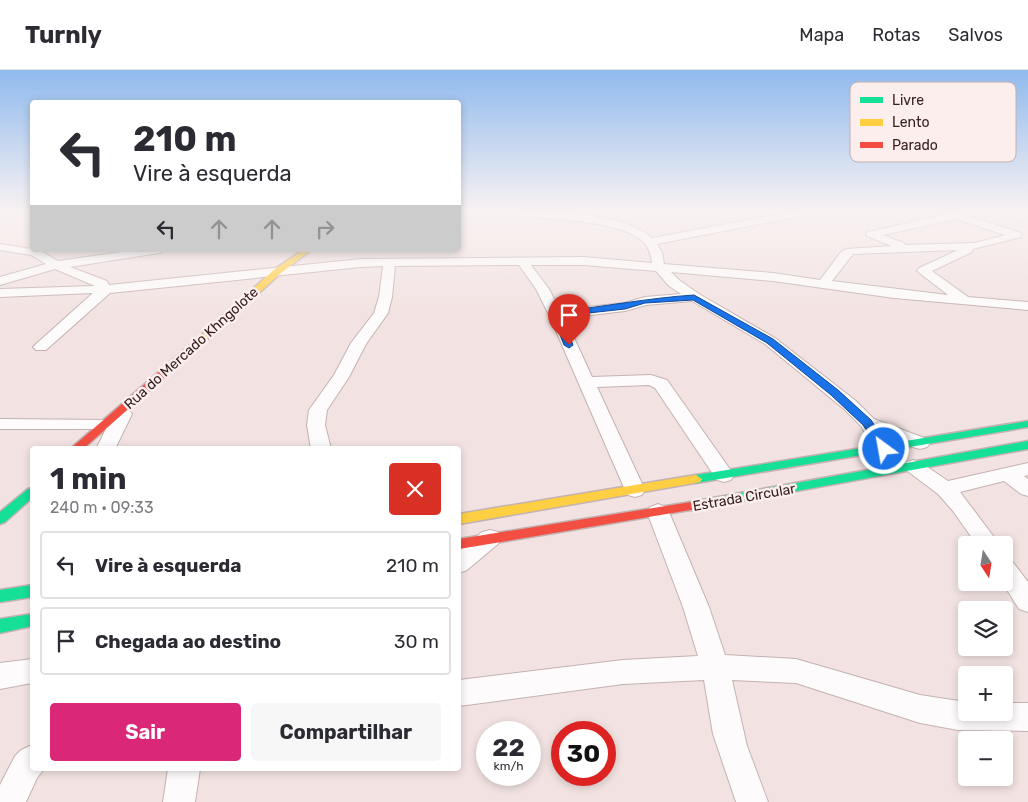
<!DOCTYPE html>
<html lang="pt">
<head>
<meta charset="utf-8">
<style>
	:root { --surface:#fff; --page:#f7f7f7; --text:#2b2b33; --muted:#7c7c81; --line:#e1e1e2; --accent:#db2777 }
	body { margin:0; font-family:Rubik,sans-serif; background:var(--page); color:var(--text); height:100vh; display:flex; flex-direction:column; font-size:19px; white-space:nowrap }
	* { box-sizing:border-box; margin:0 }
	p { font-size:16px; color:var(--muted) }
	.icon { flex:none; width:28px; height:28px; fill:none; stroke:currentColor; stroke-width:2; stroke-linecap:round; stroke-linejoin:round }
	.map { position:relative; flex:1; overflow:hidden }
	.side { position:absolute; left:30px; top:376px; width:431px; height:325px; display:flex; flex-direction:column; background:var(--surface); border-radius:5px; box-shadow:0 2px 8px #0003 }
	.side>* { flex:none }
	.top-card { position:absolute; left:30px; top:30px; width:431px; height:152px; border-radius:5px; box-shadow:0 2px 8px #0003; background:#fff; color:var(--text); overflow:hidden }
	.needle { width:32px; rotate:168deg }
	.controls { position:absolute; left:958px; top:466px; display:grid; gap:10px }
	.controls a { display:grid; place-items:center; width:55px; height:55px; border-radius:5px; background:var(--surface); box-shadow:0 2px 8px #0003; font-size:25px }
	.speed { position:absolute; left:476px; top:651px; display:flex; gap:10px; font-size:25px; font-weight:700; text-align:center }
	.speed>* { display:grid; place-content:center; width:65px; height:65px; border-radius:50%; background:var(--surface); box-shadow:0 2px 8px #0003; line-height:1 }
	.speed small { font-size:12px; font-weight:400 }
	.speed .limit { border:8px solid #d22; background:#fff; color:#111 }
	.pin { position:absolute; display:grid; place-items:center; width:42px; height:42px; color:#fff; margin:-51px -21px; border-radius:50% 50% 50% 0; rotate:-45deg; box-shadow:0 0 5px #0007 }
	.pin .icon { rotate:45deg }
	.me { position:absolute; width:55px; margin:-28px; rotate:328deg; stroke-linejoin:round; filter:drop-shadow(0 0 4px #0008) }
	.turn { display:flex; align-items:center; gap:18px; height:105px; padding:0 20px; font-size:22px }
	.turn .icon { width:65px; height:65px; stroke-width:2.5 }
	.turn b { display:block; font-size:35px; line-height:42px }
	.lanes { display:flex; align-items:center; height:48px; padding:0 20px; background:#0003; justify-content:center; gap:25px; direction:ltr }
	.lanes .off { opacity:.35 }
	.round { display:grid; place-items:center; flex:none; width:52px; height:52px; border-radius:5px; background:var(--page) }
	.headline { display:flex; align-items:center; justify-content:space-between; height:85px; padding:0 20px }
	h1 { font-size:30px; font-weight:700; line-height:38px }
	.button { display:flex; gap:10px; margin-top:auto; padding:10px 20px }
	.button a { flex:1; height:58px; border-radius:5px; background:var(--accent); color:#fff; font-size:20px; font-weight:700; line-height:58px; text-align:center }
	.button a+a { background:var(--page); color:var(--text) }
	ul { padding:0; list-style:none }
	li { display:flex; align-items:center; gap:15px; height:68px; margin:0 10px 8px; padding:0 10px; border:2px solid var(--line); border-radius:5px }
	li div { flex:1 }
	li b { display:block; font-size:19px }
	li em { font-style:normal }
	header { display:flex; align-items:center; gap:30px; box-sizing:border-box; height:70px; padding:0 25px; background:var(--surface); border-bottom:1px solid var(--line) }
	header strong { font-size:24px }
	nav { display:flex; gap:28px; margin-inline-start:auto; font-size:18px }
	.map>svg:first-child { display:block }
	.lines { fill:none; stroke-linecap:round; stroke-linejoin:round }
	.street-casing { stroke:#c4b2b1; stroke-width:2 }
	.fast-casing { stroke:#c4b2b1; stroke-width:3 }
	.slow-casing { stroke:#c4b2b1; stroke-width:3 }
	.jam-casing { stroke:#c4b2b1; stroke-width:3 }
	.street { fill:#fdfbfb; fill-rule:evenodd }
	.fast { fill:#16e098; fill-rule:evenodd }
	.slow { fill:#ffcf43; fill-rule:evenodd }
	.jam { fill:#f24e42; fill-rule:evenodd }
	.route { fill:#1a73e8; stroke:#114b97 }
	.labels { text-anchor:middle; stroke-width:5; stroke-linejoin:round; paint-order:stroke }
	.street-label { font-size:14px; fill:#382020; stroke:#fceeed }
	.key { fill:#fceeed; stroke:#c1b0b0; stroke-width:1 }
	.key-label { font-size:14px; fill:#382020 }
</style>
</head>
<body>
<header>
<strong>Turnly</strong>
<nav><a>Mapa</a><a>Rotas</a><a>Salvos</a></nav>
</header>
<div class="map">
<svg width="1028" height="732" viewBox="0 0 1028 732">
	<rect width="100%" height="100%" fill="#f2e3e2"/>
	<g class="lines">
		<defs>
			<path id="street" d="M515,143C552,140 623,143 652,168L786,143H806L801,146L657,174L662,182L664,194L773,203L820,210L841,182L846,179L892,176L867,166L866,164L867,162L945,145L943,143H958L1021,163L1022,165L1021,167L973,179L972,182L932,201L968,227L1028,232V240L894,228L773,211L671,202L679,210L699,224L775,268L856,331L874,349L927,369L930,373L927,377L920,379L913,377L886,366L894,379L891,383L884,385L877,383L861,356L844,339L765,274L692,231L646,235L625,241L565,248L592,307L651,305L667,310L734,405L731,410L724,412L717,410L655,318L649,315L597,317L645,420L642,425L635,427L628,425L625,420L549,245L536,219L519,195L395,196L392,227L388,243L366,274L349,307L327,340L325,355L331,379H311L307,355L309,340L334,305L351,273L374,243L379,227L383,196L361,197L110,223L46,280H36L33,277L36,274L93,223L0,227V219L95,216L55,199L0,215V207L46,194L31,185L0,180V174L39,180L58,191L135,180H165L159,183L70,197L107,211L109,215L361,189L584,187L652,193C651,186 650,181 646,175C628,150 549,149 520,146ZM956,149L1005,165L975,173L905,175L904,173L883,165ZM958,180L919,198L917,201L948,225L832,211L853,184ZM531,195H584L656,201L669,216L681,224L645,227L624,233L560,240L549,219Z
				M123,339L129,340L132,344L115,379H96L106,359H0V349L111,350L117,340Z
				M913,390L920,392L948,411L1028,393V405L1024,406L1028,409V426L1021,424L1004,411L960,422L1000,475H977L953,441L938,424L906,400L903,396L906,392Z
				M658,434L666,437L669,442L709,537L725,585L796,589L920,625L966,632V642H1004V633H1028V661L958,660L920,653L796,613L732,610L747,676L768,732H736L713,664L704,610L623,614L459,636V610L623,590L698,586L683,537L647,442L650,437Z
				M490,460L498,462L501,468L498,474L467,500L459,503V481L482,462Z
				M1004,488L1012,491L1028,512V542L1019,539L1002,512H1004Z
				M32,589V613L0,619V593Z
				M32,675V699H44L37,708L26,732H0V715L15,686L21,680Z
				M168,699H200L195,732H163Z"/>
			<path id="fast" d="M1028,351V357L696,413L690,409L696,405Z
				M1028,371V379L691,440L686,439L685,436L686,433L691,432Z
				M32,418V428L5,452L0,454V442L28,419Z
				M32,515V527L0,532V520Z
				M32,544V556L0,563V549Z"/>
			<path id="slow" d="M303,180H311L281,203L203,273H197V269L275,199Z
				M696,405L702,409L700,412L459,454V444Z"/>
			<path id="jam" d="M200,268L203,269V273L83,379H70L197,269Z
				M691,432L696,433L697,436L696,439L459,479V469Z"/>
		</defs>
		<use href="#street" class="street-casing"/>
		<use href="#fast" class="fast-casing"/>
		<use href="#slow" class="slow-casing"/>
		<use href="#jam" class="jam-casing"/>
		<use href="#street" class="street"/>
		<use href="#fast" class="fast"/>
		<use href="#slow" class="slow"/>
		<use href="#jam" class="jam"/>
	</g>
	<linearGradient id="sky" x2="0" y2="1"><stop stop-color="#90baee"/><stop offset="0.58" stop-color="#f9f2f2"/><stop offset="1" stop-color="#f9f2f2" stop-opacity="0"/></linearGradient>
	<rect width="1028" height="245" fill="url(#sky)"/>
	<path class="route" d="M694,225L773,269L838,320L871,350L890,379L888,381H880L863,355L831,325L767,273L693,230L645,233L625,239L561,246L573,275L569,278L564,275L552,244L556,242C602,237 648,228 694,225Z"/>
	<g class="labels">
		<g class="street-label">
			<text transform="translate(191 278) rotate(-42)" y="5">Rua do Mercado Khngolote</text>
			<text transform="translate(744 427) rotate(-10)" y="5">Estrada Circular</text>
		</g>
	</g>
	<rect x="850" y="12" width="166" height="80" rx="8" class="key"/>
	<rect x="860" y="27" width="23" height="6" fill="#16e098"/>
	<rect x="860" y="49" width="23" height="7" fill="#ffcf43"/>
	<rect x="860" y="72" width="23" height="6" fill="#f24e42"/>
	<g class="key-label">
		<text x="892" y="35">Livre</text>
		<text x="892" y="57">Lento</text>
		<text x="892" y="80">Parado</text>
	</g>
</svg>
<div class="controls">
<a><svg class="needle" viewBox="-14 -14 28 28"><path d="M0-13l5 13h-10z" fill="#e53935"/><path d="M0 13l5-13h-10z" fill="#7c7c81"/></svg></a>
<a><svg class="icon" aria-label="layers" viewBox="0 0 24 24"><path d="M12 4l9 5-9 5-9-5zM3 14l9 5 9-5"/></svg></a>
<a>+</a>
<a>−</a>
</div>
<div class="speed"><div>22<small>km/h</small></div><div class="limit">30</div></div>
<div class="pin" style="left:569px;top:275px;background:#d93025"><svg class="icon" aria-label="arrive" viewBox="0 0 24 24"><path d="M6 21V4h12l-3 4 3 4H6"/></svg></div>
<svg class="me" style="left:884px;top:379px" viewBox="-20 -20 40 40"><circle r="17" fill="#1a73e8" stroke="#fff" stroke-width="3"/><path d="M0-11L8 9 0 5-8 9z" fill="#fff"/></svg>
<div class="top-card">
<div class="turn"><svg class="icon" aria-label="left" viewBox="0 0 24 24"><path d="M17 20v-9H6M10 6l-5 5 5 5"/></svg><div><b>210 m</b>Vire à esquerda</div></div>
<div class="lanes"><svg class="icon" aria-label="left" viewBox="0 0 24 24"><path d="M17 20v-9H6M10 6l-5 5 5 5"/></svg><svg class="icon off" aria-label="ahead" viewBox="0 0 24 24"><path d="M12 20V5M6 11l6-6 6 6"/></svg><svg class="icon off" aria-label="ahead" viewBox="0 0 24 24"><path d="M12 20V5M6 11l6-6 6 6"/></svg><svg class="icon off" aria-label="right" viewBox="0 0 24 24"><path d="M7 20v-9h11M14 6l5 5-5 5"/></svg></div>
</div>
<section class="side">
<div class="headline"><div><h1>1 min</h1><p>240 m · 09:33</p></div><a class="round" style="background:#d93025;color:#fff"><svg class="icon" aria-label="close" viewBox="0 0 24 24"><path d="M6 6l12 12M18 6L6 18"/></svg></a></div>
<ul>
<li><svg class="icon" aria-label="left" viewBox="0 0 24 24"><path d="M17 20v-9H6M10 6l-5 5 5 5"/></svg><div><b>Vire à esquerda</b></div><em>210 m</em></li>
<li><svg class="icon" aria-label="arrive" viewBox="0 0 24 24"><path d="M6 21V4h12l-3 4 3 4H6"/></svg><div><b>Chegada ao destino</b></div><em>30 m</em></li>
</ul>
<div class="button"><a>Sair</a><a>Compartilhar</a></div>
</section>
</div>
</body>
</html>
